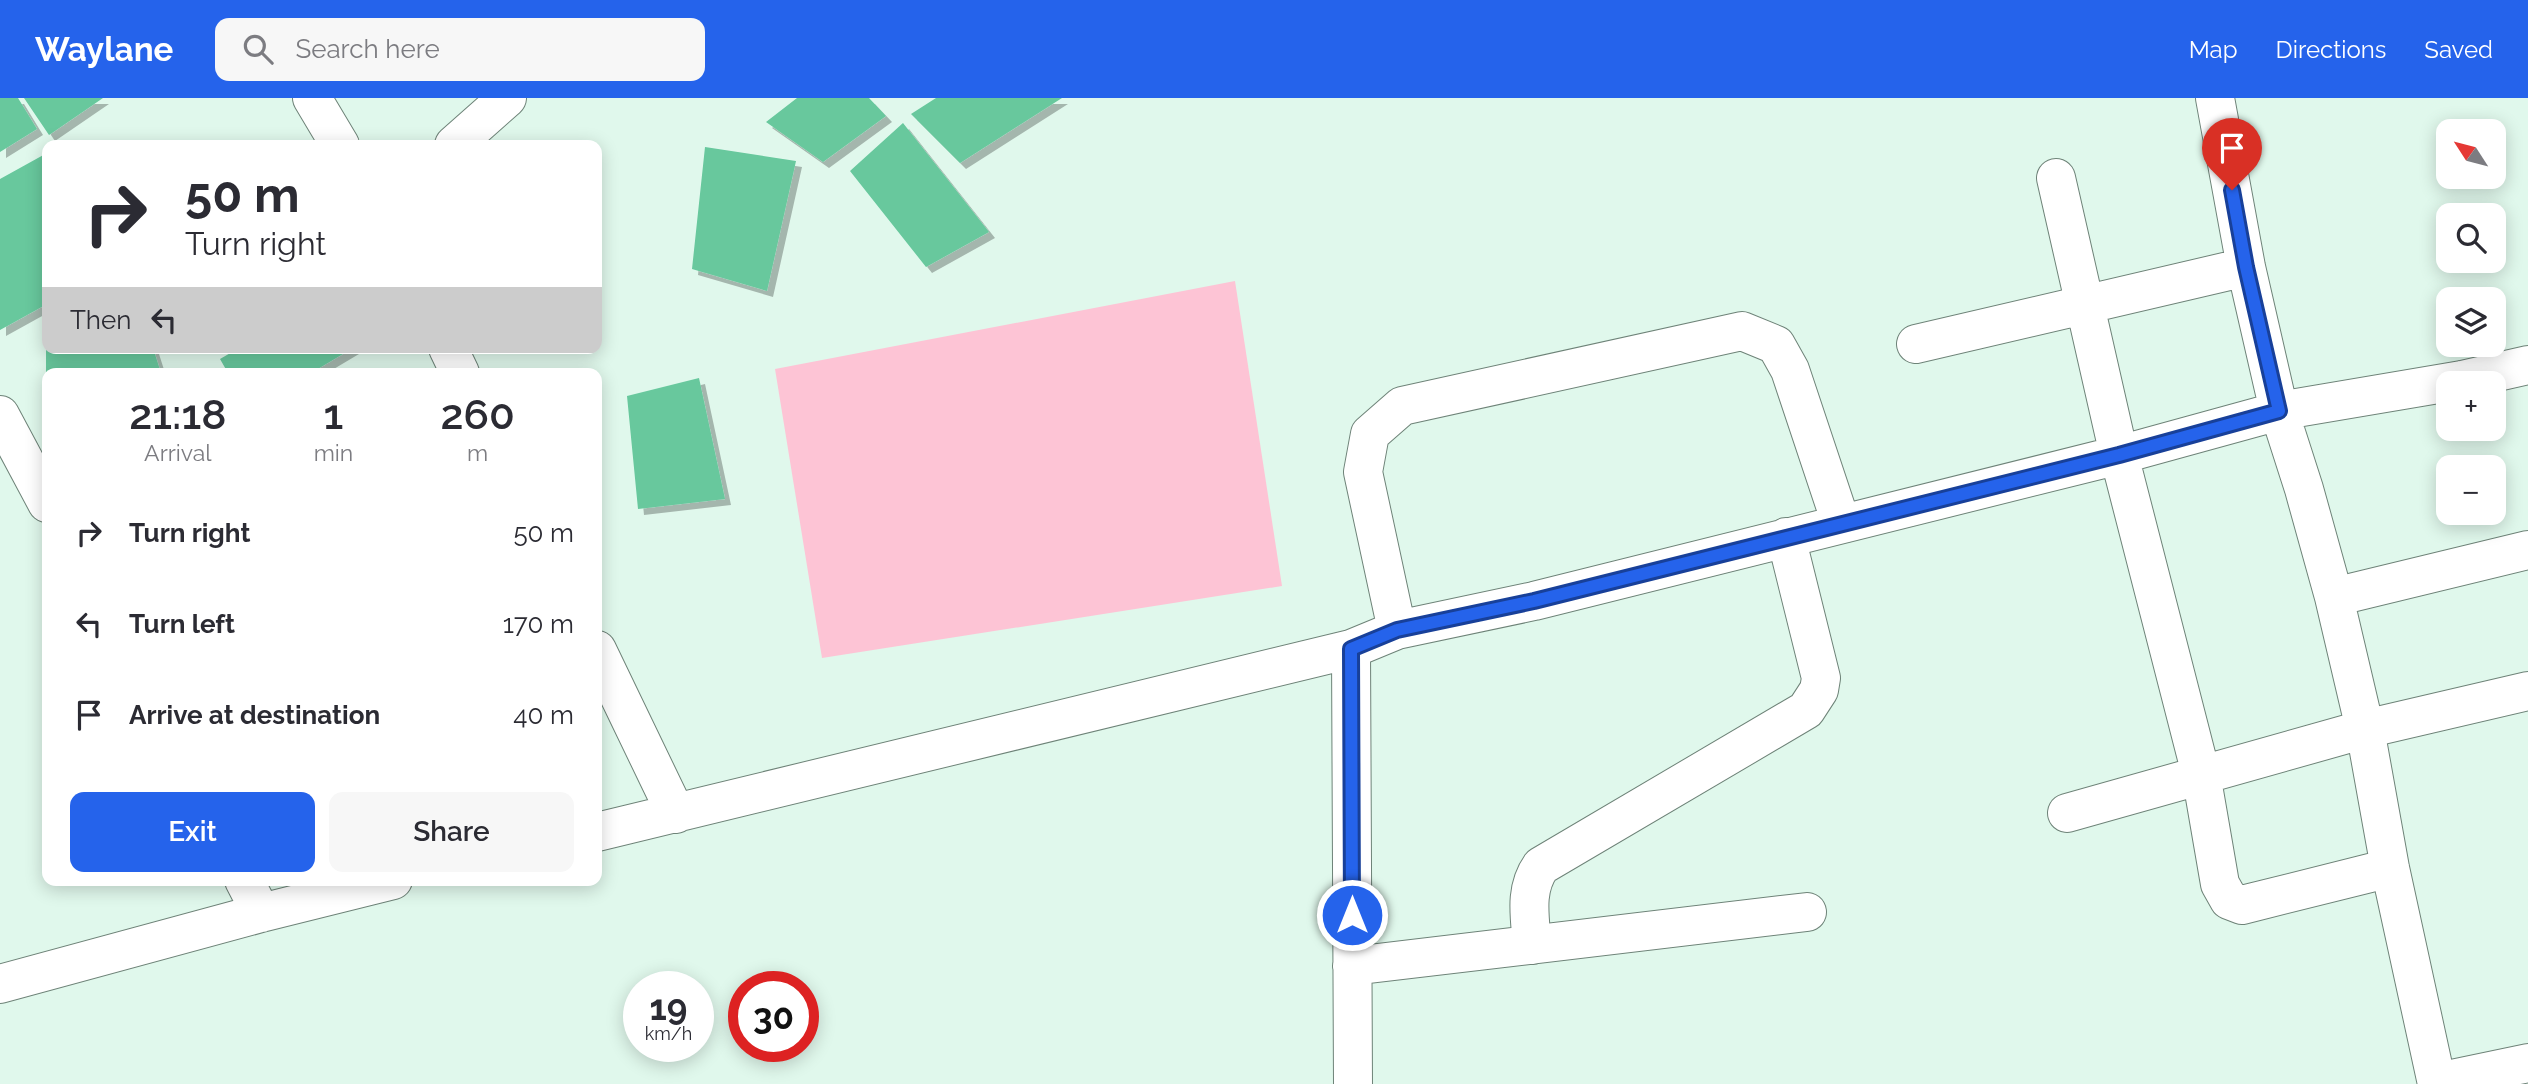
<!DOCTYPE html>
<html lang="en">
<head>
<meta charset="utf-8">
<style>
	:root { --surface:#fff; --page:#f7f7f7; --text:#2b2b33; --muted:#7c7c81; --accent:#2563eb }
	body { margin:0; font-family:Raleway,sans-serif; background:var(--page); color:var(--text); height:100vh; display:flex; flex-direction:column; font-size:26px; white-space:nowrap }
	* { box-sizing:border-box; margin:0 }
	p { font-size:23px; color:var(--muted) }
	.icon { flex:none; width:38px; height:38px; fill:none; stroke:currentColor; stroke-width:2; stroke-linecap:round; stroke-linejoin:round }
	.map { position:relative; flex:1; overflow:hidden }
	.panel { position:absolute; left:42px; top:270px; width:560px; height:518px; display:flex; flex-direction:column; background:var(--surface); border-radius:14px; box-shadow:0 4px 18px #0003 }
	.panel>* { flex:none }
	.top-card { position:absolute; left:42px; top:42px; width:560px; height:214px; border-radius:14px; box-shadow:0 4px 18px #0003; background:#fff; color:var(--text); overflow:hidden }
	.needle { width:46px; rotate:306deg }
	.buttons { position:absolute; left:2436px; top:21px; display:grid; gap:14px }
	.buttons a { display:grid; place-items:center; width:70px; height:70px; border-radius:14px; background:var(--surface); box-shadow:0 4px 18px #0003; font-size:35px }
	.speed { position:absolute; left:623px; top:873px; display:flex; gap:14px; font-size:35px; font-weight:700; text-align:center }
	.speed>* { display:grid; place-content:center; width:91px; height:91px; border-radius:50%; background:var(--surface); box-shadow:0 4px 18px #0003; line-height:1 }
	.speed small { font-size:18px; font-weight:400 }
	.speed .limit { border:10px solid #d22; background:#fff; color:#111 }
	.pin { position:absolute; display:grid; place-items:center; width:60px; height:60px; color:#fff; margin:-72px -30px; border-radius:50% 50% 50% 0; rotate:-45deg; box-shadow:0 0 7px #0007 }
	.pin .icon { rotate:45deg }
	.me { position:absolute; width:77px; margin:-38px; rotate:0deg; stroke-linejoin:round; filter:drop-shadow(0 0 5px #0008) }
	.turn { display:flex; align-items:center; gap:24px; height:147px; padding:0 28px; font-size:32px }
	.turn .icon { width:91px; height:91px; stroke-width:2.5 }
	.turn b { display:block; font-size:49px; line-height:60px }
	.then { display:flex; align-items:center; height:66px; padding:0 28px; background:#0003; gap:14px; font-size:26px }
	.eta { display:flex; justify-content:space-evenly; align-items:center; height:119px; text-align:center }
	.eta b { font-size:42px; font-weight:600; line-height:49px }
	.cta { display:flex; gap:14px; margin-top:auto; padding:14px 28px }
	.cta a { flex:1; height:80px; border-radius:14px; background:var(--accent); color:#fff; font-size:28px; font-weight:600; line-height:80px; text-align:center }
	.cta a+a { background:var(--page); color:var(--text) }
	ul { padding:0; list-style:none }
	li { display:flex; align-items:center; gap:21px; height:91px; padding:0 28px }
	li div { flex:1 }
	li b { display:block; font-size:26px }
	li em { font-style:normal }
	header { display:flex; align-items:center; gap:42px; box-sizing:border-box; height:98px; padding:0 35px; background:var(--accent); color:#fff }
	header strong { font-size:33px }
	nav { display:flex; gap:38px; margin-inline-start:auto; font-size:24px }
	.search { width:490px; height:63px; background:var(--page); display:flex; align-items:center; gap:18px; box-sizing:border-box; padding:0 24px; border-radius:14px; color:var(--muted); font-size:26px }
	.map>svg:first-child { display:block }
	.green { fill:#fdc4d5 }
	.building { fill:#67c89d; filter:url(#shadow) }
	.lines { fill:none; stroke-linecap:round; stroke-linejoin:round }
	.minor-casing { stroke:#6e8378; stroke-width:40 }
	.minor { stroke:#fff; stroke-width:38 }
	.route-casing { stroke:#184099; stroke-width:18 }
	.route { stroke:#2563eb; stroke-width:12 }
</style>
</head>
<body>
<header>
<strong>Waylane</strong>
<div class="search"><svg class="icon" aria-label="search" viewBox="0 0 24 24"><circle cx="10" cy="10" r="6"/><path d="M15 15l6 6"/></svg>Search here</div>
<nav><a>Map</a><a>Directions</a><a>Saved</a></nav>
</header>
<div class="map">
<svg width="2528" height="986" viewBox="0 0 2528 986">
	<defs>
		<filter id="shadow"><feDropShadow dx="6" dy="6" stdDeviation="0" flood-color="#0004"/></filter>
	</defs>
	<rect width="100%" height="100%" fill="#e0f8ec"/>
	<path class="green" d="M1235,183L1282,488L822,560L775,271Z"/>
	<path class="building" d="M0,0H18L37,31L0,54Z
		M24,0H103L49,37Z
		M797,0H869L886,18L823,64L766,24Z
		M936,0H1062L960,65L911,16Z
		M903,25L989,134L926,169L850,73Z
		M705,49L796,63L767,193L692,171Z
		M47,55V206L0,232V81Z
		M46,250H153L161,275H46Z
		M239,250H353L311,275H228L220,261Z
		M699,280L725,401L638,411L627,298Z"/>
	<g class="lines">
		<defs>
			<path id="minor" d="M312,0L340,47
				M2215,0L2246,169L2279,313L2304,391L2334,499L2365,631L2390,770L2437,986
				M454,47L507,0
				M2056,80L2119,357L2201,676L2220,786L2229,802L2242,807L2390,770
				M1916,246L2246,169
				M448,250L460,275
				M0,317L47,405
				M2334,499L2528,452
				M1397,532L1363,374L1370,336L1402,308L1742,233L1776,247L1790,272L1841,425
				M1351,551L1353,986
				M597,552L676,716
				M2067,715L2365,631L2528,593
				M597,734L1351,551L1397,532L1534,503L2119,357L2279,313L2462,282L2528,267
				M244,782L261,815
				M1532,847C1530,819 1524,792 1541,768L1806,612L1819,592L1821,580L1786,439
				M1352,868L1807,814
				M0,886L261,815L393,782
				M2437,984L2528,965"/>
		</defs>
		<use href="#minor" class="minor-casing"/>
		<use href="#minor" class="minor"/>
	</g>
	<g class="lines">
		<defs>
			<path id="route" d="M1352,817L1351,551L1397,532L1534,503L2119,357L2279,313L2246,169L2232,92"/>
		</defs>
		<use href="#route" class="route-casing"/>
		<use href="#route" class="route"/>
	</g>
</svg>
<div class="buttons">
<a><svg class="needle" viewBox="-14 -14 28 28"><path d="M0-13l5 13h-10z" fill="#e53935"/><path d="M0 13l5-13h-10z" fill="#7c7c81"/></svg></a>
<a><svg class="icon" aria-label="search" viewBox="0 0 24 24"><circle cx="10" cy="10" r="6"/><path d="M15 15l6 6"/></svg></a>
<a><svg class="icon" aria-label="layers" viewBox="0 0 24 24"><path d="M12 4l9 5-9 5-9-5zM3 14l9 5 9-5"/></svg></a>
<a>+</a>
<a>−</a>
</div>
<div class="speed"><div>19<small>km/h</small></div><div class="limit">30</div></div>
<div class="pin" style="left:2232px;top:92px;background:#d93025"><svg class="icon" aria-label="arrive" viewBox="0 0 24 24"><path d="M6 21V4h12l-3 4 3 4H6"/></svg></div>
<svg class="me" style="left:1352px;top:817px" viewBox="-20 -20 40 40"><circle r="17" fill="#2563eb" stroke="#fff" stroke-width="3"/><path d="M0-11L8 9 0 5-8 9z" fill="#fff"/></svg>
<div class="top-card">
<div class="turn"><svg class="icon" aria-label="right" viewBox="0 0 24 24"><path d="M7 20v-9h11M14 6l5 5-5 5"/></svg><div><b>50 m</b>Turn right</div></div>
<div class="then">Then<svg class="icon" aria-label="left" viewBox="0 0 24 24"><path d="M17 20v-9H6M10 6l-5 5 5 5"/></svg></div>
</div>
<section class="panel">
<div class="eta">
<div><b>21:18</b><p>Arrival</p></div>
<div><b>1</b><p>min</p></div>
<div><b>260</b><p>m</p></div>
</div>
<ul>
<li><svg class="icon" aria-label="right" viewBox="0 0 24 24"><path d="M7 20v-9h11M14 6l5 5-5 5"/></svg><div><b>Turn right</b></div><em>50 m</em></li>
<li><svg class="icon" aria-label="left" viewBox="0 0 24 24"><path d="M17 20v-9H6M10 6l-5 5 5 5"/></svg><div><b>Turn left</b></div><em>170 m</em></li>
<li><svg class="icon" aria-label="arrive" viewBox="0 0 24 24"><path d="M6 21V4h12l-3 4 3 4H6"/></svg><div><b>Arrive at destination</b></div><em>40 m</em></li>
</ul>
<div class="cta"><a>Exit</a><a>Share</a></div>
</section>
</div>
</body>
</html>
